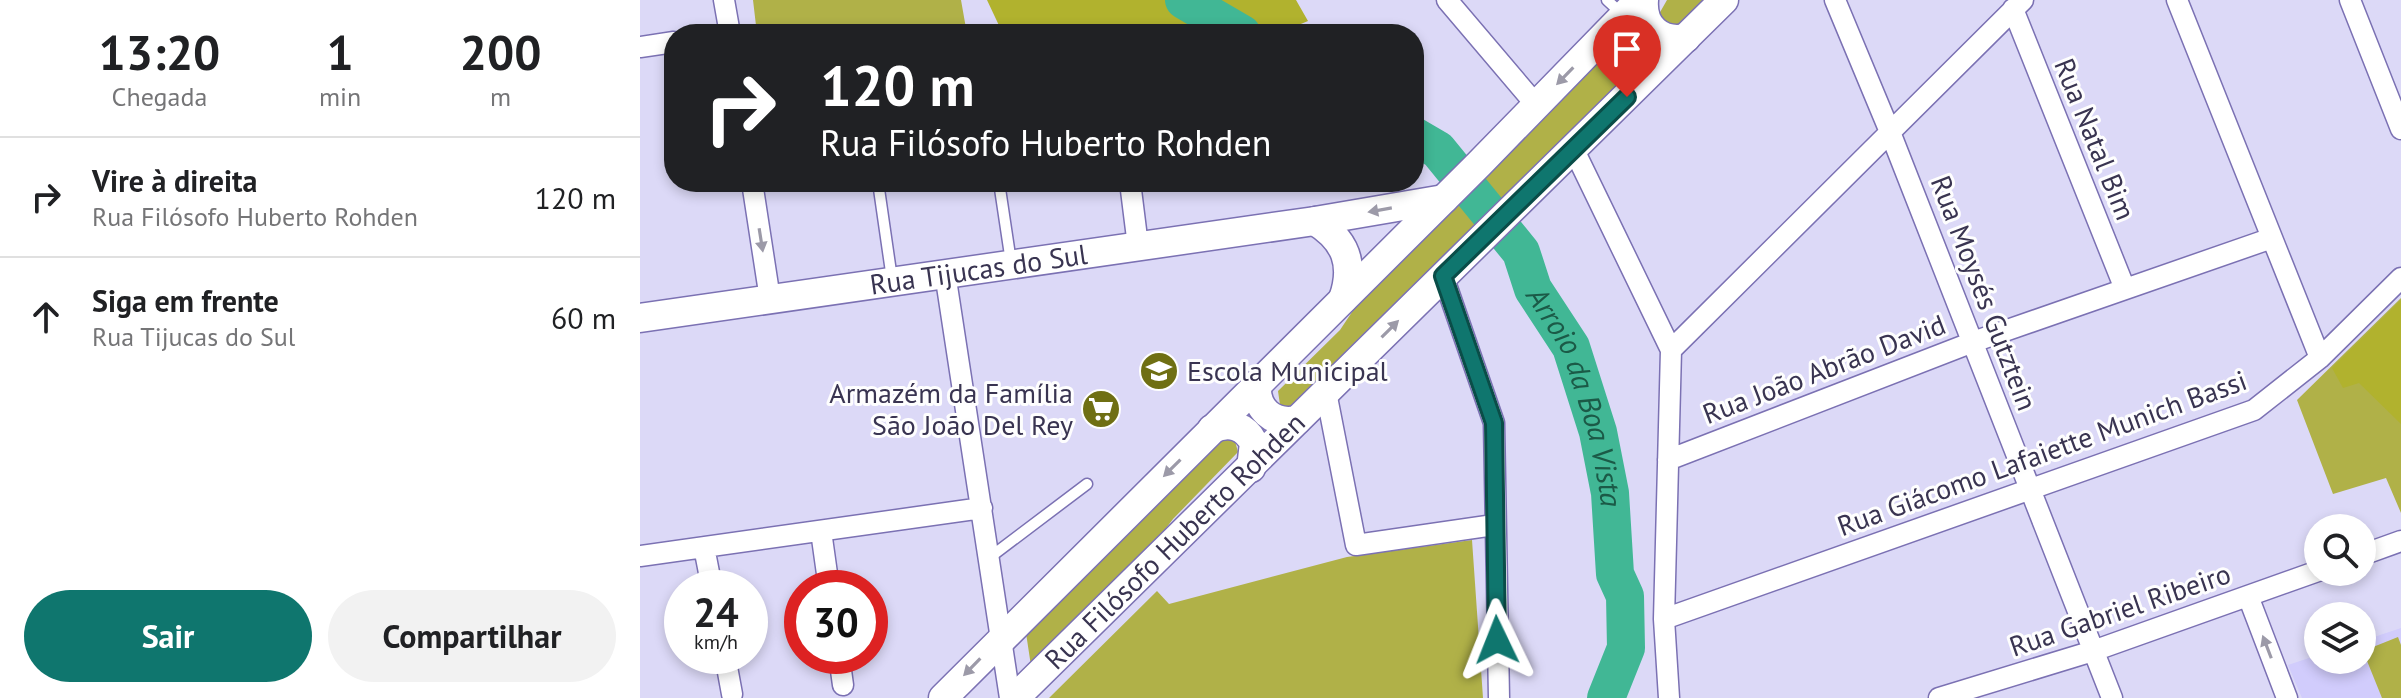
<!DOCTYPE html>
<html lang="pt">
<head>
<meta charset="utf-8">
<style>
	:root { --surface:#fff; --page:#f2f2f2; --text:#202124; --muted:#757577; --line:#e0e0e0; --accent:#0f766e }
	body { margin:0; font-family:"PT Sans",sans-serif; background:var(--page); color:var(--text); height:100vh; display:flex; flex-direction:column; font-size:30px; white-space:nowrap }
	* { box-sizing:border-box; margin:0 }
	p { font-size:26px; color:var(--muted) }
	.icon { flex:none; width:44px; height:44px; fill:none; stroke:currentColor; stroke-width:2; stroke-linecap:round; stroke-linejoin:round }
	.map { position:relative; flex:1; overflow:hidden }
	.sheet { display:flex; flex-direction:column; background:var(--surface); width:640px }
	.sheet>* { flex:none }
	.top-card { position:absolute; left:24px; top:24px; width:760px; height:168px; border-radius:32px; box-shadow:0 4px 12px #0003; background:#202124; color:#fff; overflow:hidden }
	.fabs { position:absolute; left:1664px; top:514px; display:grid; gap:16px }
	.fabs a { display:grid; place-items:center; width:72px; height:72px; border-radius:50%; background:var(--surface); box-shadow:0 4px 12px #0003; font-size:40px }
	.speed { position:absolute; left:24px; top:570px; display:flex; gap:16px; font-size:40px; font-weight:700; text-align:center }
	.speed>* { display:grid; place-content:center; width:104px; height:104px; border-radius:50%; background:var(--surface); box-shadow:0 4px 12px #0003; line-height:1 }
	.speed small { font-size:20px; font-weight:400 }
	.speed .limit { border:12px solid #d22; background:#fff; color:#111 }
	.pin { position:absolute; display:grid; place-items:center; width:68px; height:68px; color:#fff; margin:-82px -34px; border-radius:50% 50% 50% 0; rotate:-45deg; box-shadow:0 0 8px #0007 }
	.pin .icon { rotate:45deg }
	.me { position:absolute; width:88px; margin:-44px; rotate:358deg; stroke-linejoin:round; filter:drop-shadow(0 0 6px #0008) }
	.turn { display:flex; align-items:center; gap:28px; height:168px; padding:0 24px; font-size:36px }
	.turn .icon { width:104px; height:104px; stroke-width:2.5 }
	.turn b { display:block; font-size:56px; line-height:68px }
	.eta { display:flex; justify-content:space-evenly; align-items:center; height:136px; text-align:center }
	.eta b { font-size:48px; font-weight:700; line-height:56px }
	.action { display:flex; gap:16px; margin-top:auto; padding:16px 24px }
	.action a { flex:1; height:92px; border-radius:48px; background:var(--accent); color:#fff; font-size:32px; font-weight:700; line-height:92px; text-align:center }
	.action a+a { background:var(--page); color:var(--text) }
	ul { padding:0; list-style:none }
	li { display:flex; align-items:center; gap:24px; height:120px; padding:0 24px; border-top:2px solid var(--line) }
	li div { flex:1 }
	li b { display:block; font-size:30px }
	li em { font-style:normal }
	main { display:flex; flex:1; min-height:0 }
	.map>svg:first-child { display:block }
	.built { fill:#d1ccfc }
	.green { fill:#b0b148 }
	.forest { fill:#b1b22e }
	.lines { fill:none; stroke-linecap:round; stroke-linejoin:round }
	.river { stroke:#41b795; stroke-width:38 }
	.service-casing { stroke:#7b71b3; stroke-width:13 }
	.minor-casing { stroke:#7b71b3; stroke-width:23 }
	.secondary-casing { stroke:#7b71b3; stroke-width:31 }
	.service { stroke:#fff; stroke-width:10 }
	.minor { stroke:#fff; stroke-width:20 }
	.secondary { stroke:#fff; stroke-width:28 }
	.oneway { fill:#9c9aa8 }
	.route-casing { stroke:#0a4d48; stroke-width:20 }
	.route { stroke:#0f766e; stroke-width:14 }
	.labels { text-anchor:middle; stroke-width:6; stroke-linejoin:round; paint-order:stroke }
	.street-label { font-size:28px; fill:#393451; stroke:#fefefe }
	.poi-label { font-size:28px; fill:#393451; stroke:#fefefe; text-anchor:start }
	.water-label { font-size:30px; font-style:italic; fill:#1b5a47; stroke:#fefefe }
</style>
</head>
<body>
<main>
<section class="sheet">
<div class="eta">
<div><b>13:20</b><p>Chegada</p></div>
<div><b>1</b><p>min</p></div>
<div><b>200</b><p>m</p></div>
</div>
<ul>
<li><svg class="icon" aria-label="right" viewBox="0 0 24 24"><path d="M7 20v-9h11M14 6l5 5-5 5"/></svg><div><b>Vire à direita</b><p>Rua Filósofo Huberto Rohden</p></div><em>120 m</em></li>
<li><svg class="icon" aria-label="ahead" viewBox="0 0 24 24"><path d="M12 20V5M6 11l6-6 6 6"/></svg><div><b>Siga em frente</b><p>Rua Tijucas do Sul</p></div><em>60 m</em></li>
</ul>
<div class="action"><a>Sair</a><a>Compartilhar</a></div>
</section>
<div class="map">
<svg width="1761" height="698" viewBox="0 0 1761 698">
	<rect width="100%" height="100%" fill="#dcd9f7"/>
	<path class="built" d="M1761,628V698H1662L1648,665L1678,655V660H1722V641Z"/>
	<path class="green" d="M113,0H321L327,34H117Z
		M1027,0H1068L1039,29L1028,28L1019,14Z
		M989,28L1012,52L649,408L640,405L638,391L700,330L722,297Z
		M1761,298V513L1746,478L1693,494L1657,400Z
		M583,438L595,441L598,452L533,519L505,556L391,666L386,633Z
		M832,540L843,698H409L517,591L529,604L707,557Z
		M1758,637L1761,645V698H1742L1723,651Z"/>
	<path class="forest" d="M347,0H656L668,21L637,34H363Z
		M1761,300V424L1719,383L1703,388L1692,368Z"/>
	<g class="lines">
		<g class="river">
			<path d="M544,0L602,34"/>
			<path id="s1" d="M774,136L798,150L881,252L893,289L931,347L958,432L970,493L975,574L985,596L986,648L966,698"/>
		</g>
		<defs>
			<path id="service" d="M967,0L982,14
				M238,182L252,279
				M359,182L371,262
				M349,558L447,484"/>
			<path id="minor" d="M84,0L90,34
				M807,0L897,106
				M1195,0L1250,132L1472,698
				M1537,0L1680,358
				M1710,0L1761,129
				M1373,9L1485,289
				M0,47L34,42
				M934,150L1031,350L1024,619L1029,698
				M112,182L130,299
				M490,182L498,246
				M305,273L370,698
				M803,276L854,423L859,698
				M1031,350L1383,0
				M686,392L716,545L854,525
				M1028,460L1333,342L1632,238
				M181,531L189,588
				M64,547L72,588
				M1722,555L1761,541
				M0,556L342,508
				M1608,596L1647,698
				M1024,619L1614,410L1680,358L1761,278
				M85,656L92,694
				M199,656L203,685
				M1299,698L1453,651L1678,571"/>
			<g id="secondary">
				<path d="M1004,0C1002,26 1020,43 1046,38"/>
				<path d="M675,221C706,240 715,265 703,299"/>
				<path id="s2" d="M0,318L675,221L804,199"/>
				<path d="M617,384C615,409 633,425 657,420"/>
				<path d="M572,429C590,421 605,426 614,443L611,468"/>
				<path d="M303,698L839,164L999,0"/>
				<path id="s3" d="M375,698L1084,0"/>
			</g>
		</defs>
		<use href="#service" class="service-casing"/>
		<use href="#minor" class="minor-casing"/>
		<use href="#secondary" class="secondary-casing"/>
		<use href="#service" class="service"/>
		<use href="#minor" class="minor"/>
		<use href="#secondary" class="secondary"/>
	</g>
	<defs><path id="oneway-solid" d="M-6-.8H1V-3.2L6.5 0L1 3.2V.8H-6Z" transform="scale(2)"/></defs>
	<g class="oneway">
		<use href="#oneway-solid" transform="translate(925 76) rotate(134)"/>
		<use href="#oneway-solid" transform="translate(740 210) rotate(170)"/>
		<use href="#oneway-solid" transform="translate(121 240) rotate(81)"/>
		<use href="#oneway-solid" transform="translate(750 329) rotate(-45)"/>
		<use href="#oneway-solid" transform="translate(532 468) rotate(135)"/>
		<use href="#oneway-solid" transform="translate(1627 647) rotate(-111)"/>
		<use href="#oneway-solid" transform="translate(332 667) rotate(134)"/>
	</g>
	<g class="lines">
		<defs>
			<path id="route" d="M857,640L854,423L803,276L987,97"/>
		</defs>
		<use href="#route" class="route-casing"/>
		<use href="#route" class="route"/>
	</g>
	<defs>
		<symbol id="school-disc" viewBox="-11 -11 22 22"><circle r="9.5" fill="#6f6f13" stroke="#fefefe"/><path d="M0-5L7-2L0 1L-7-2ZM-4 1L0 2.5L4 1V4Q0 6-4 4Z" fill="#fff"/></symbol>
		<symbol id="supermarket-disc" viewBox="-11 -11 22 22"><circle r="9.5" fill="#6f6f13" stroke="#fefefe"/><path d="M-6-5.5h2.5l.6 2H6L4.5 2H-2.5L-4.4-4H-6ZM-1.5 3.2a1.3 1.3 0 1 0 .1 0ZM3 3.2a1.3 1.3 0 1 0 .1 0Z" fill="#fff"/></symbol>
	</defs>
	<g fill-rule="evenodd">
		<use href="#school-disc" x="497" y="349" width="44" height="44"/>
		<use href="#supermarket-disc" x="439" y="387" width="44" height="44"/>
	</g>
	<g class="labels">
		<g class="street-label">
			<text transform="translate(1455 139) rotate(68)" y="10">Rua Natal Bim</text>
			<text dy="10" stroke="none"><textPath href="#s2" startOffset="342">Rua Tijucas do Sul</textPath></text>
			<text transform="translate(1344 293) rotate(69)" y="10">Rua Moysés Gutztein</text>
			<text transform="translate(1184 369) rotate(-21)" y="10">Rua João Abrão David</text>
			<text transform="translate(1402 453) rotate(-20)" y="10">Rua Giácomo Lafaiette Munich Bassi</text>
			<text dy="10" stroke="none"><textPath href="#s3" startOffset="224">Rua Filósofo Huberto Rohden</textPath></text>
			<text transform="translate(1480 610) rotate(-19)" y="10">Rua Gabriel Ribeiro</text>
		</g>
		<g class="poi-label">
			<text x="547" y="381">Escola Municipal</text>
			<text x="433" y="403" text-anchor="end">Armazém da Família<tspan x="433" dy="32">São João Del Rey</tspan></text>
		</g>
		<g class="water-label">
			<text dy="10" stroke="none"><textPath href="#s1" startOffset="316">Arroio da Boa Vista</textPath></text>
		</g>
	</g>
</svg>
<div class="fabs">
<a><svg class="icon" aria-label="search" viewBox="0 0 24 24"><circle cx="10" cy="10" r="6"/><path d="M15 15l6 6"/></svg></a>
<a><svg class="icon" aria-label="layers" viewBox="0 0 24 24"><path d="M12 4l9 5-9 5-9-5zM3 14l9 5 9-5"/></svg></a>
</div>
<div class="speed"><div>24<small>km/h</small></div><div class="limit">30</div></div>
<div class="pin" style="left:987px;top:97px;background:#d93025"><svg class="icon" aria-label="arrive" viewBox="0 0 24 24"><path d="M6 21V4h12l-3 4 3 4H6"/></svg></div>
<svg class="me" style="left:857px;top:640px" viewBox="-20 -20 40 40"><path d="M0-17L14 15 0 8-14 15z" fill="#0f766e" stroke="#fff" stroke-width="4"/></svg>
<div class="top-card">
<div class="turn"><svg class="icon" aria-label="right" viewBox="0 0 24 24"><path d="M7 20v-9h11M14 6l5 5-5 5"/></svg><div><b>120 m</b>Rua Filósofo Huberto Rohden</div></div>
</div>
</div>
</main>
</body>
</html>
